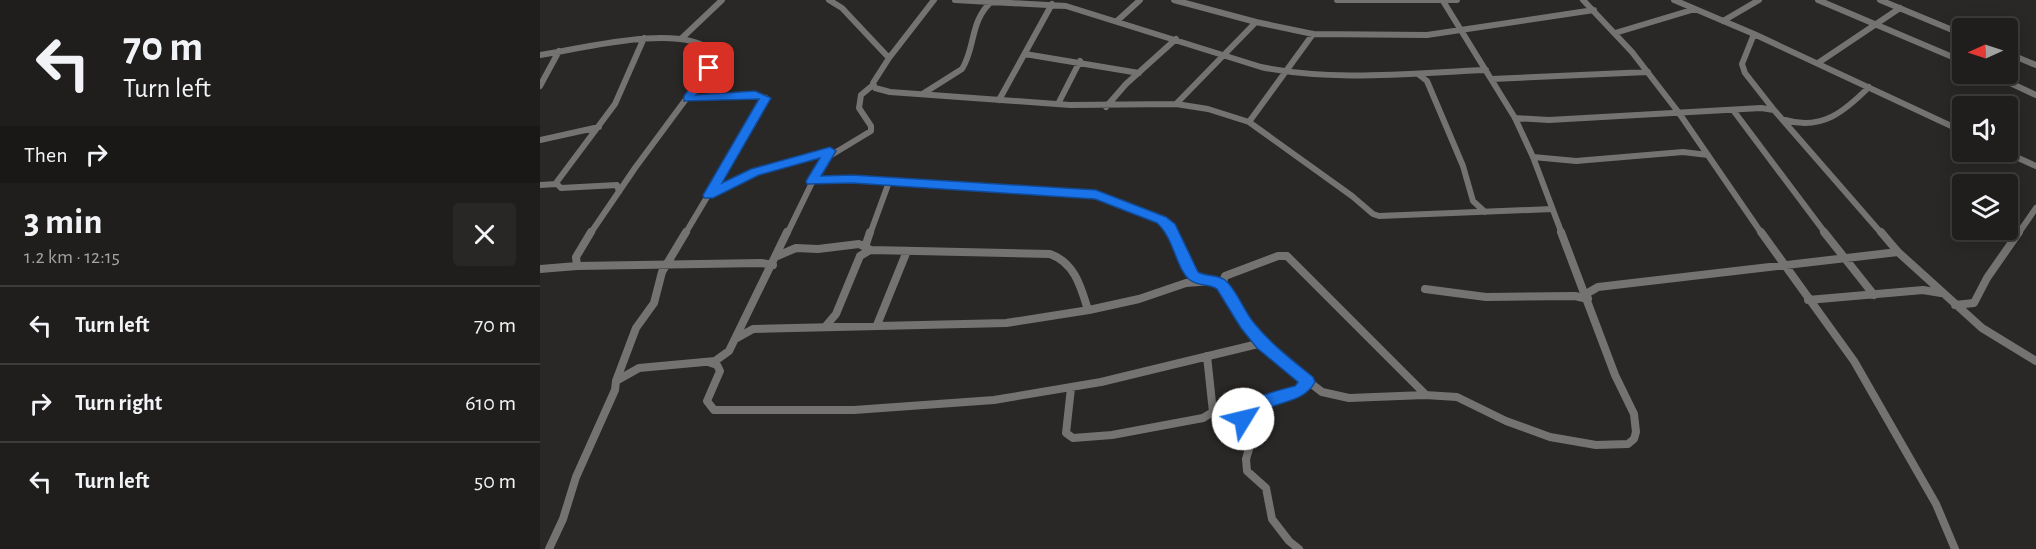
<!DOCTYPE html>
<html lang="en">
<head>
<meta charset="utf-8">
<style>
	:root { --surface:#201e1c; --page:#282725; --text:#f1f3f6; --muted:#a2a2a3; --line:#3d3c3b }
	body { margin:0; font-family:"Alegreya Sans",sans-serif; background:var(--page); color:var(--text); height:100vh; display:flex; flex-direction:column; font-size:22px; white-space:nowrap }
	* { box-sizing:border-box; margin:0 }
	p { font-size:20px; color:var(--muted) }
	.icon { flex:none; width:33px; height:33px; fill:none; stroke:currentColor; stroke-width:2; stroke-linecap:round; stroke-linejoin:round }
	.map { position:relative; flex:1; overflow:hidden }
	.drawer { display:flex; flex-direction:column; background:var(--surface); width:540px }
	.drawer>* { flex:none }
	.guide { background:#201e1c; color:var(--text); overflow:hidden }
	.needle { width:39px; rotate:267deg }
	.buttons { position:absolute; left:1412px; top:18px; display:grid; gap:12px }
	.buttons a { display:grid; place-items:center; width:66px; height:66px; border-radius:6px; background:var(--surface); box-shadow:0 3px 15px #0003,0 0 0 2px var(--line); font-size:30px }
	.pin { position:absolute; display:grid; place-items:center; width:51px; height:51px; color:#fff; margin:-26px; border-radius:12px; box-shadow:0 3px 9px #0006 }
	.me { position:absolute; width:66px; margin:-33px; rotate:54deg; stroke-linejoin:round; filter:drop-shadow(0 0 4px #0008) }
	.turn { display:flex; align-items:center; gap:21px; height:126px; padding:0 24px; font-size:27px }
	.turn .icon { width:78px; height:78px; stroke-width:2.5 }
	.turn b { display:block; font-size:42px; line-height:51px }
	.then { display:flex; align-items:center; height:57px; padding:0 24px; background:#0003; gap:12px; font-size:22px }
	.round { display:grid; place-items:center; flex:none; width:63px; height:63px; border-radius:6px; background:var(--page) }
	.overview { display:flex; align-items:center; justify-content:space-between; height:102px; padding:0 24px }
	h1 { font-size:36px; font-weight:700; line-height:45px }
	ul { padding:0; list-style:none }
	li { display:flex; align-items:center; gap:18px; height:78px; padding:0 24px; border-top:2px solid var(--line) }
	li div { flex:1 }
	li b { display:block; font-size:22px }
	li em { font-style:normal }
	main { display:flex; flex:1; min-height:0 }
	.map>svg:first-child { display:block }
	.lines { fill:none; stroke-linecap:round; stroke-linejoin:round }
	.minor-far1 { stroke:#747372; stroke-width:6 }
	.minor { stroke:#747372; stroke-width:8 }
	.route { fill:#1a73e8; stroke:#114b97; stroke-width:1.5 }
</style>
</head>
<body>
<main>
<section class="drawer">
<div class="guide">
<div class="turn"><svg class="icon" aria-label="left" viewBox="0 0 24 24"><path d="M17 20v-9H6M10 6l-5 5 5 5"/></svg><div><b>70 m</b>Turn left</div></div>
<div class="then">Then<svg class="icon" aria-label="right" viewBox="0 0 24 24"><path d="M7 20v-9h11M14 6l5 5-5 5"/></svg></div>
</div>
<div class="overview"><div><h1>3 min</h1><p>1.2 km · 12:15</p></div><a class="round"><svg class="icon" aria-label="close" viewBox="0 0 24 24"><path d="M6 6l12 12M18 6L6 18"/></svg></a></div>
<ul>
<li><svg class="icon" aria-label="left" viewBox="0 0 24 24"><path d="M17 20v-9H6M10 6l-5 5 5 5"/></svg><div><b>Turn left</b></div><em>70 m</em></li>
<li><svg class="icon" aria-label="right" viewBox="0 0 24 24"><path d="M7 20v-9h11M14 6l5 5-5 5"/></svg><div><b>Turn right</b></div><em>610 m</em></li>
<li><svg class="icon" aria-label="left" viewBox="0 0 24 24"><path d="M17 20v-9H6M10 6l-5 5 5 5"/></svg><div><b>Turn left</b></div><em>50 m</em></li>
</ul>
</section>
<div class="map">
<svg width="1496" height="549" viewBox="0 0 1496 549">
	<rect width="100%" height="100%" fill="#2a2826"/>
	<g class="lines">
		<path class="minor-far1" d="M289,0L302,8L349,58
			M394,0L349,58L333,83L335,88L350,92L530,105L636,104L668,109L709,122L812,196L833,214L839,216L1012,209
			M415,0L526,6L721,67C794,82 872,73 946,70
			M634,0L716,22
			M797,0H917
			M1043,0L1092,52L1139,113L1222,234
			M1134,0L1214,34L1422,131
			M1278,0L1422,61
			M1340,0L1422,34
			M903,1L975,118L993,157L1022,234
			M577,21L600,0
			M1183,21L1219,0
			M1075,33L1155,9
			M1214,34L1202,64L1205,73L1234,110L1342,234
			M142,38L182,0
			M1467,53L1496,65
			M485,54L599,73
			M0,55C40,49 139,23 170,50L169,68L95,168L50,234
			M1278,63L1360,8
			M878,74L887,81L923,166L933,201L945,212
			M1451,74L1496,95
			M952,79L1108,72
			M0,86L19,51
			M384,93L422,69C436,47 429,21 453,0
			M459,100L512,4
			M518,104L540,61
			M636,104L716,22L773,34L887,35L1054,10
			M566,107L586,84L636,39
			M1193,110L1286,234
			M975,118L1009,120L1221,108L1234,110
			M1245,120C1282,131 1305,111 1329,87
			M709,122L773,34
			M0,140L59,127
			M1465,152L1496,166
			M993,157L1036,161L1143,152L1168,155
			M272,181L312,179L556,194L622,220L632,234
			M0,185L17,184
			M79,192L77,185L21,188L16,183L75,104L104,38
			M170,194L215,172L290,151
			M145,234L226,98L215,95L147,98
			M247,234L283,160L331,131V126L319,108L321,95L333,85
			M330,234L349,182
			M1478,234L1496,208"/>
		<path class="minor" d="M51,232L36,257L37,266L221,263L233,265
			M632,232L650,269L661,280
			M1221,232L1314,361L1396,504L1415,549
			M1284,232L1334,295
			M1341,232L1358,252L1442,328L1496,361
			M325,247L330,232
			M235,257L256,248L278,249L319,244L331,250L510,254C535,263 541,287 548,310
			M0,269L37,266
			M682,285L685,276L738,256H747L885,394
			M885,289L946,297L1035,296L1048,299
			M1046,294L1058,287L1358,252
			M1268,300L1383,290L1401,293
			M1415,305L1434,303L1447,278L1479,232
			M337,325L367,251
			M285,327L296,314L320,256L330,250
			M197,338L213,329L466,323L549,310L599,299L646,283L673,281L679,283L688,292L705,323L730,352L782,392L809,398L885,395L917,397L966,421L1010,437L1056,445L1088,444L1094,439L1096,432L1094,414L1075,375L1021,232
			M171,363L177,365L180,371L167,401L174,410H314L454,400L561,382L722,343
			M76,381L96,328L114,303L122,272L146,232
			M531,388L526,433L533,438L572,435L663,418L673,412L667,356
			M9,549L23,519L36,477L75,390L76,381L99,368L175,361L189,351L247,232
			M759,549L749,541L732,519L726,488L707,471L706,459L709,449L703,419C716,395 751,403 767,382"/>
	</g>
	<path class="route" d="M169,65L174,68L156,95L215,91L231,98L182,183L211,169L290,147L296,151L281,176L312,175L556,190L626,217L635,224L658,272C667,277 676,274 685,280C697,290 703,310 714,323C731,344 752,360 773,377L775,382C765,401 742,401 723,410C713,415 709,429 697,424L695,419C706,397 732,392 755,386L758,382L717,348L701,328L677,289C669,283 659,287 650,280C636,269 634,238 617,223L555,199L312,183L267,184L266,181L280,158L219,175L173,198H164L163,195L219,99L144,101V96L165,66Z"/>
</svg>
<div class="buttons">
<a><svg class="needle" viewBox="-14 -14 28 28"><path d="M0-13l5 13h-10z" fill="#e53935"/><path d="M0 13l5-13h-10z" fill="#a2a2a3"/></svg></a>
<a><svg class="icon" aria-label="sound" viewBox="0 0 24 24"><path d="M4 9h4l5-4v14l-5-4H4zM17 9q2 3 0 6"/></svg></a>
<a><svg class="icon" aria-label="layers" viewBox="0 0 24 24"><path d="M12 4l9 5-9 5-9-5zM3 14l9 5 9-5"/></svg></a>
</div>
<div class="pin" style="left:169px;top:68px;background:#d93025"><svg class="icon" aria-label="arrive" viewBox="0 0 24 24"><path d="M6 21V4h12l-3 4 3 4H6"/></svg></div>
<svg class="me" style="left:703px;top:419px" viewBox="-20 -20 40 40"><circle r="19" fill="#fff"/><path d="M0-13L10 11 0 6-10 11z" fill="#1a73e8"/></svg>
</div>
</main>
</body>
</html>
